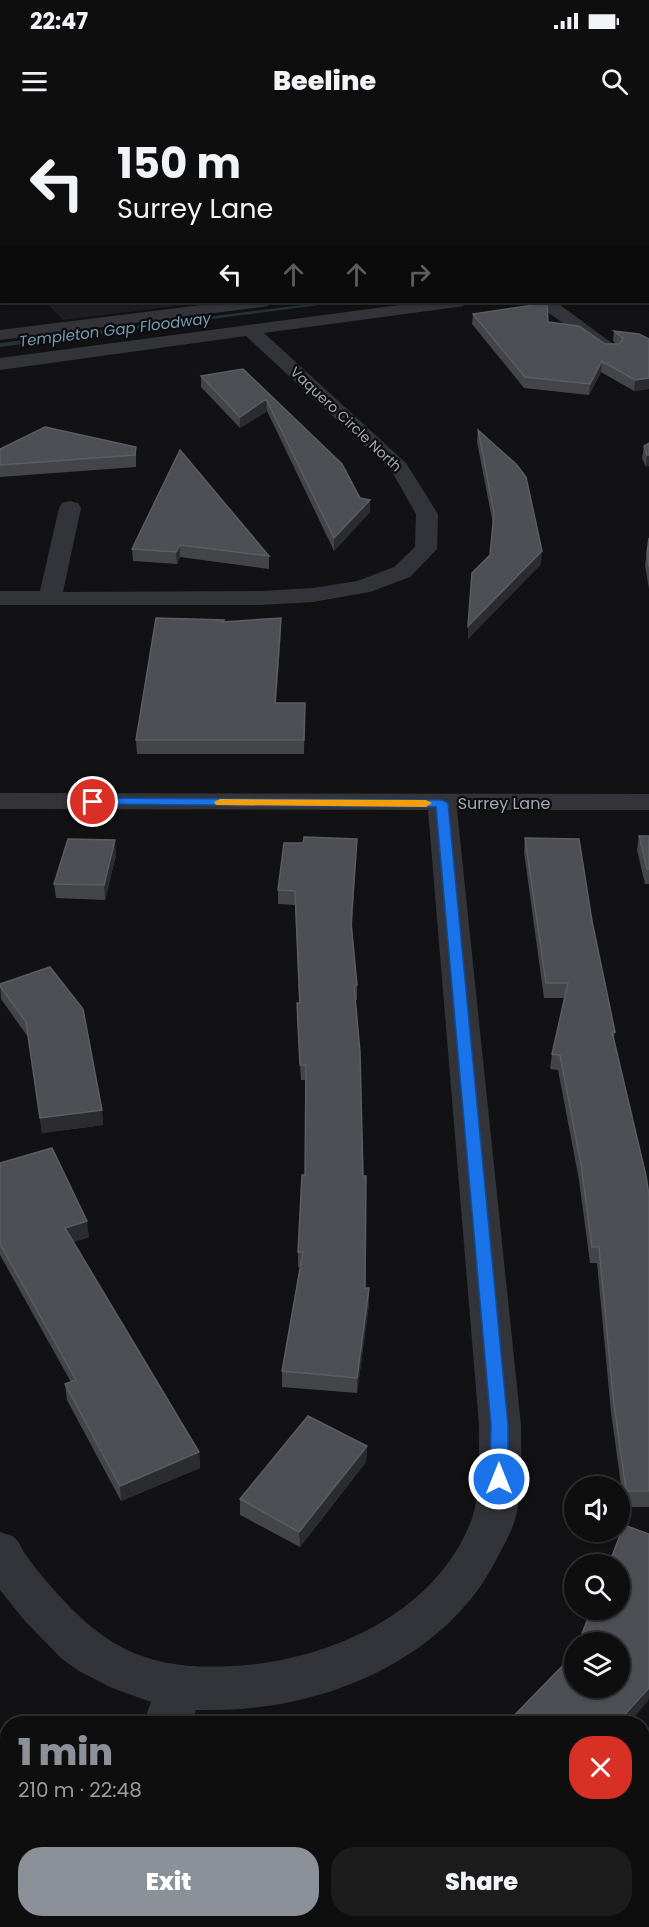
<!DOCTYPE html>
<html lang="en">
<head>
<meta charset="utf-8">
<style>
	:root { --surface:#0e0e0f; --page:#1c1c1d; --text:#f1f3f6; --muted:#9b9c9e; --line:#2e2e2f; --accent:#8c9099 }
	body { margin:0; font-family:Poppins,sans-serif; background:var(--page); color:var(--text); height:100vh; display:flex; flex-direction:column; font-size:22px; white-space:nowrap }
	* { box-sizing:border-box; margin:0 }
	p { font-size:20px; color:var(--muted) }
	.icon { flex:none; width:33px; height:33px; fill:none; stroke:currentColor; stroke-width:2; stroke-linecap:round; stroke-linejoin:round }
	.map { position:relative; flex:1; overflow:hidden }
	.panel { position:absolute; left:0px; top:1596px; width:650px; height:212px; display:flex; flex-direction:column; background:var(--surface); border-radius:24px 24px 0 0; box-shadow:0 2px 4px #0004,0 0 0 2px var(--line) }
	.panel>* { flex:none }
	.banner { position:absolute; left:0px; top:0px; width:650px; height:183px; box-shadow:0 2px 4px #0004,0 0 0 2px var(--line); background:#0e0e0f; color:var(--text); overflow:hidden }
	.tools { position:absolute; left:564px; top:1356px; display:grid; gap:12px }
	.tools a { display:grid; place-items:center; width:66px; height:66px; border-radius:50%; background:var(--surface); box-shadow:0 2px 4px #0004,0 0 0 2px var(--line); font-size:30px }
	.pin { position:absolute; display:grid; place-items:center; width:51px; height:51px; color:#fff; margin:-26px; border:3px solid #fff; border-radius:50%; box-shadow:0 2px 6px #0007 }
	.me { position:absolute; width:66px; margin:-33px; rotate:0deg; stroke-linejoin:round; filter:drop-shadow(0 0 4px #0008) }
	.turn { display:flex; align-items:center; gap:21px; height:126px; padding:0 18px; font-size:27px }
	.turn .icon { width:78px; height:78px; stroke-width:2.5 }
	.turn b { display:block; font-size:42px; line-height:51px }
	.lanes { display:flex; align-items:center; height:57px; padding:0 18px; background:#0003; justify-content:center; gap:30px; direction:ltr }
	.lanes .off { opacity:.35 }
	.round { display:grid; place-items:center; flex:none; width:63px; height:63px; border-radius:24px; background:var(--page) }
	.overview { display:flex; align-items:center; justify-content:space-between; height:102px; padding:0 18px }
	h1 { font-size:36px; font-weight:800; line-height:45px; color:var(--accent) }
	.action { display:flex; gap:12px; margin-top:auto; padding:12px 18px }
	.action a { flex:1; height:69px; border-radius:24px; background:var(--accent); color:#fff; font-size:24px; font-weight:800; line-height:69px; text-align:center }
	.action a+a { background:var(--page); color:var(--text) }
	.status { display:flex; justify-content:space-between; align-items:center; height:42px; padding:0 30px; background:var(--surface); direction:ltr }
	.status svg { height:16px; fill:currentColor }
	header { display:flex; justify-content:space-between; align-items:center; height:78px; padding:0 18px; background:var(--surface); font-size:27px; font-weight:800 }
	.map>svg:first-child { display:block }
	.built { fill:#1e1e21 }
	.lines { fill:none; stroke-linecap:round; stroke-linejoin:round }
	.stream { fill:#273238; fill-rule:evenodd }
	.minor { fill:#333439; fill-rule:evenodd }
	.wall { fill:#434549 }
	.shaded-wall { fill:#2b2c2f }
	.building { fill:#4d4f55; stroke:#5b5d64; stroke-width:1.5 }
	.route { fill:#1a73e8; stroke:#114b97; stroke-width:1.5 }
	.slow { fill:#f59e0b }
	.labels { text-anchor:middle; stroke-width:4.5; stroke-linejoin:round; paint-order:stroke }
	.far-street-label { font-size:14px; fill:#a2a9b5; stroke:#0d0d0f }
	.far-water-label { font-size:15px; font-style:italic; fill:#759bb4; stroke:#0d0d0f }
	.street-label { font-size:16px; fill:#a2a9b5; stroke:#0d0d0f }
</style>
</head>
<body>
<div class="status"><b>22:47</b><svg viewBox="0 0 49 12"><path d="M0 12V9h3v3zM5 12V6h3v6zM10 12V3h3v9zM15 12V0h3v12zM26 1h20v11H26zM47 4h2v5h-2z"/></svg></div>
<header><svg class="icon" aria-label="menu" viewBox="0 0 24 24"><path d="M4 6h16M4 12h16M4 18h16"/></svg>Beeline<svg class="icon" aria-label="search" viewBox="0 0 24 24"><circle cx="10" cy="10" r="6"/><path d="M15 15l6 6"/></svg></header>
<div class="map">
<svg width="649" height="1807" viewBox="0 0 649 1807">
	<rect width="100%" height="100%" fill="#121214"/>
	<path class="built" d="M0,0H626L629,1L2,2L1,19Z
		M46,182H209L63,200Z"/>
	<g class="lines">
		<path class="stream" d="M648,139H649V143H648Z
			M325,182H342L0,227V223Z"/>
		<path class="minor" d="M635,0H649V5L648,2Z
			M648,127H649V137H648Z
			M648,151H649V161H648Z
			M225,182H271L268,186L262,187L0,220V210Z
			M422,182H466L463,186L457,187L264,213L406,343L438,394L437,429L410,457L370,472L313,482L261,485H0V471H40L59,388L62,383L70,381L78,383L81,388L63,472L261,471L313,468L357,461L394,447L415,427L416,394L391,350L246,216L0,250V238Z
			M537,182H556L620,229L617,233H605L539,186Z
			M0,673L649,674V690H457L521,1305C521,1335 523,1367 516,1396C512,1412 503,1427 495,1442C451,1527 353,1576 260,1587C239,1590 217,1590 196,1590L191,1604H143L151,1582L112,1568L79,1551L61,1538L25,1501L0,1470V1412C5,1414 13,1415 16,1419C20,1423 22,1430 26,1435C32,1444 40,1454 48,1463C69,1488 94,1513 123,1528C159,1546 194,1548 233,1546C326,1541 432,1496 470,1404C482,1374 478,1337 479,1305L428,690L0,689Z"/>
	</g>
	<path class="wall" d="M344,0H556V2H346Z
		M473,194L548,202L605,224H616L613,221L614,211L649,219V269L634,271L601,252L589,275L524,268L472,204Z
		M243,249L360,378L370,380V392L334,431L267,291L240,308L201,267V256Z
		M478,310L541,444L468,519L490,435L493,404L477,322Z
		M649,323L646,347L642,338L644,326Z
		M136,327V347L0,357V329Z
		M180,330L269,436V449L180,437L177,444L133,441L132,429Z
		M649,418V469L645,445Z
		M281,498V511L276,583H305L304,634H137L136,620L224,502Z
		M639,716H649V764H645L637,730Z
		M525,718L592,801L615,912L614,918L649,1075V1387H624L611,1292L597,1143H590L579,1060L558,950L550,949L552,934L564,878H544L524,732Z
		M357,719L352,807L357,865V880H355L365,1168L369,1184L357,1273L282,1267V1251L300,1147H298V1132L305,1055V960H301L297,898V883H299L295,785L278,784V770L303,723Z
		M116,735L105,780L56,778L54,764Z
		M0,864L102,990L103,1005L42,1013L28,917L1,879Z
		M0,1043L89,1117L73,1122L199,1332L200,1348L121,1381L67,1280L65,1264L71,1262L0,1135Z
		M367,1326L366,1342L300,1427L240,1395V1379Z
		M372,1800H404L395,1807H378Z"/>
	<path class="shaded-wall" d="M516,0H556V2H516Z
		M2,60V70L0,71V61Z
		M0,173H2V182H29L0,184Z
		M602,241L601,252L589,275L590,264Z
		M649,258V269L634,271L635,260Z
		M266,279L267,291L240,308V297Z
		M647,335H649V346L646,347Z
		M370,380V392L334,431V418Z
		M180,425V437L177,444L176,432Z
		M542,431L541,444L468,519V506Z
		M281,498V511L275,597V583Z
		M357,719L356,733L351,817V803Z
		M115,720L116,735L105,780L104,765Z
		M102,990L103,1005L42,1013L40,998Z
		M87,1101L89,1117L67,1124L65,1108Z
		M369,1168V1184L357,1273V1258Z
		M367,1326L366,1342L300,1427L299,1412Z
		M199,1332L200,1348L121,1381L120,1366Z
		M649,1568V1578L648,1581L628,1604H616Z
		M387,1800H404L395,1807H386Z"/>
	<path class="building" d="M362,0H518L521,2H365Z
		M0,49H2V60L0,61Z
		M0,158H2V173H0Z
		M547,183L548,202L579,206L605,224H620L623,218L614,211L639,214L649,219V258L635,260L602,241L590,264L525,257L473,194Z
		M243,249L342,344L360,378L370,380L334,418L266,279L240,297L201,256Z
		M45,307L136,327L135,335L0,345V329Z
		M478,310L516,344L526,357L542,431L468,506L472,453L490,435L494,393Z
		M649,323V335H647L644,326Z
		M180,330L269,436L180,425L176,432L132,429Z
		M649,418V447L647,433Z
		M156,498L224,500L222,502L281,498L275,583H305L304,620H136Z
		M639,716H649V749H647Z
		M304,717L357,719L351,803L357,865L354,866L360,932L363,1056H366L365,1168H369L357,1258L282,1251L303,1132H298L302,1055H305L306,945H300L297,883H300L295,771L278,770L284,723H303Z
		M525,718L579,719L592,801L615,912H612L646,1056L649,1075V1371H626L613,1276L599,1127H592L581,1044L560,935L552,934L568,863H546Z
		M68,719L115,720L104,765L54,764Z
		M50,847L83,889L102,990L40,998L26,902L0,866V864Z
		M52,1028L87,1101L65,1108L199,1332L120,1366L65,1264L76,1260L0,1124V1043Z
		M308,1296L367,1326L299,1412L240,1379Z
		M624,1405L649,1414V1568L616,1604H506L574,1534V1568H620V1522H579L591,1490H620V1444H609Z"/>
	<path class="route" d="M93,678L442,680L448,683L508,1305V1359L506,1364L499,1367L493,1364L490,1359L491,1305L436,687L89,684V679Z"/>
	<path class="slow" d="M220,679L426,680L432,683L426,687L216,685L214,682Z"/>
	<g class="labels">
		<g class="far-street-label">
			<text transform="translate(346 299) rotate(43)" y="5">Vaquero Circle North</text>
		</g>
		<g class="far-water-label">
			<text transform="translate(115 210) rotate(-7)" y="5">Templeton Gap Floodway</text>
		</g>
		<g class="street-label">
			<text x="504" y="689">Surrey Lane</text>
		</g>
	</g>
</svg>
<div class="tools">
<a><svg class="icon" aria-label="sound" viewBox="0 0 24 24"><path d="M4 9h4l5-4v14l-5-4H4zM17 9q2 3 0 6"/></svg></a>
<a><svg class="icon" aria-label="search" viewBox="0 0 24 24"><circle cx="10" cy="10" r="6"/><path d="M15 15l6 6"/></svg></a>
<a><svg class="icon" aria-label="layers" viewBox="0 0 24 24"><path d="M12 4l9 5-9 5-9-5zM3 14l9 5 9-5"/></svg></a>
</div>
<div class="pin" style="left:93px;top:682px;background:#d93025"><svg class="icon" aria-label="arrive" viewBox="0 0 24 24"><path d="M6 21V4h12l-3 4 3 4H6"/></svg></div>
<svg class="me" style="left:499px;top:1359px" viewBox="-20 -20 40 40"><circle r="17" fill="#1a73e8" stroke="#fff" stroke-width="3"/><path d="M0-11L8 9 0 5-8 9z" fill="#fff"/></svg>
<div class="banner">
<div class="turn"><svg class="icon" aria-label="left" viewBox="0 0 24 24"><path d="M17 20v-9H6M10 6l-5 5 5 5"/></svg><div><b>150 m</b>Surrey Lane</div></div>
<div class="lanes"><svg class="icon" aria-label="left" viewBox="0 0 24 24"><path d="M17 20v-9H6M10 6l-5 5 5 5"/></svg><svg class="icon off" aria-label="ahead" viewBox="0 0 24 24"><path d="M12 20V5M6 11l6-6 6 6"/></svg><svg class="icon off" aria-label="ahead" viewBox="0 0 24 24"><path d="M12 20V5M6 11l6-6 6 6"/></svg><svg class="icon off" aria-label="right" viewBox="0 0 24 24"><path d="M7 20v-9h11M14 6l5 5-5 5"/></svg></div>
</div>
<section class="panel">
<div class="overview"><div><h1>1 min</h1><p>210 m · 22:48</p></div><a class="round" style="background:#d93025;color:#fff"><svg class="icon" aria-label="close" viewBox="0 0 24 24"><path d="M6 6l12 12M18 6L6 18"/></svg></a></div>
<div class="action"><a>Exit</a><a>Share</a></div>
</section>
</div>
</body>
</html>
